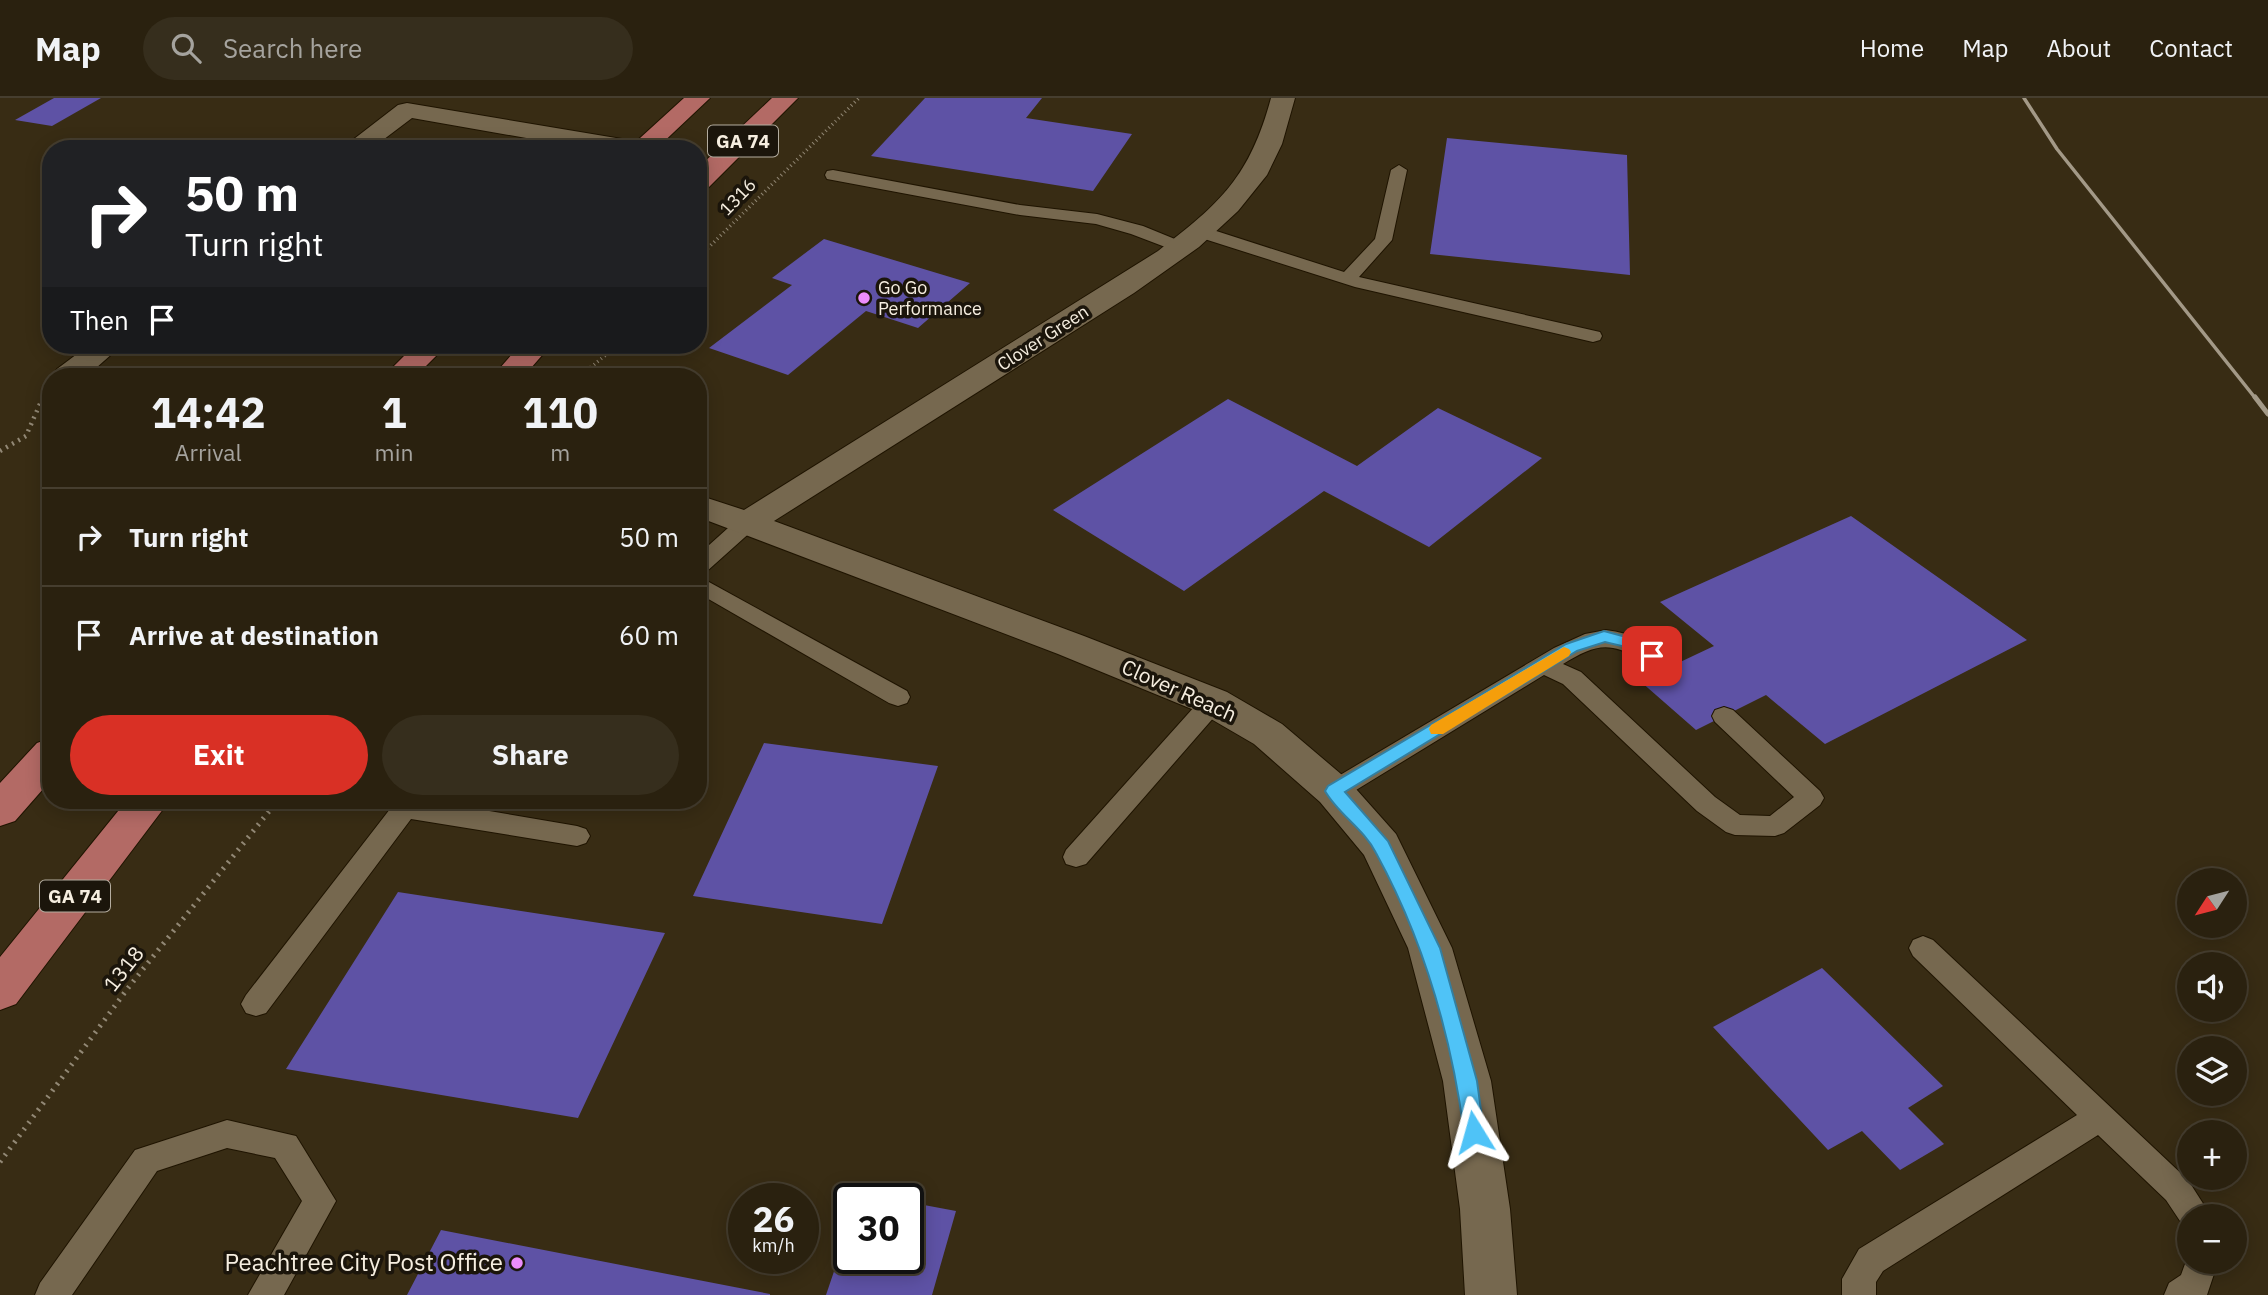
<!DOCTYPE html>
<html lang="en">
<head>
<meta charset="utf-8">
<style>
	:root { --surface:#2a210f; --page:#362e1d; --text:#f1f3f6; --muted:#a5a39e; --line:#463e2f; --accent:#d93025 }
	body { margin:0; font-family:"IBM Plex Sans",sans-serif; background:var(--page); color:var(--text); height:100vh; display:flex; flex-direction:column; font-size:26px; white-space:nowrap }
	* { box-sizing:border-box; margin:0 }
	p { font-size:23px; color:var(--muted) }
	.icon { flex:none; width:38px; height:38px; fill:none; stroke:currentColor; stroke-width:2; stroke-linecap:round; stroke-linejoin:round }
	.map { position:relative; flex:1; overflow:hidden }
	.panel { position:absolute; left:42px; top:270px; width:665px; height:441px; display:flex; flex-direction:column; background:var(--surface); border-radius:28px; box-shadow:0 4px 18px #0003,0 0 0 2px var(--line) }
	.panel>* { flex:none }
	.hud { position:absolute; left:42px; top:42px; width:665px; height:214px; border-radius:28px; box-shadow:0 4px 18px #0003,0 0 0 2px var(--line); background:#202124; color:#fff; overflow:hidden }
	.needle { width:46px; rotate:234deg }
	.fabs { position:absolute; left:2177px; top:770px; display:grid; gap:14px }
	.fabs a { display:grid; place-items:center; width:70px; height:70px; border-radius:50%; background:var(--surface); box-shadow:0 4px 18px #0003,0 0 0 2px var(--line); font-size:35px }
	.speed { position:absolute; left:728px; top:1085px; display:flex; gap:14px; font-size:35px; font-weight:700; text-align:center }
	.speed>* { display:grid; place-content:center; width:91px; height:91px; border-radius:50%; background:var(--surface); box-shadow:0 4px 18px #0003,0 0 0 2px var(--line); line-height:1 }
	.speed small { font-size:18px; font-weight:400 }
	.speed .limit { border:4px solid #111; border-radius:10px; background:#fff; color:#111 }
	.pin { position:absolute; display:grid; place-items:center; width:60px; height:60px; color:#fff; margin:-30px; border-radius:14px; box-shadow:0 4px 10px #0006 }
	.me { position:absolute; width:77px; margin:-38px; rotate:352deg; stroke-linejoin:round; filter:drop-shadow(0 0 5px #0008) }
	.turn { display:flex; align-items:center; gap:24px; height:147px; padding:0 28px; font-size:32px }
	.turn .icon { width:91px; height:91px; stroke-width:2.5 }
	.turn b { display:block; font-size:49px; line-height:60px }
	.then { display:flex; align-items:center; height:66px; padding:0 28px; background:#0003; gap:14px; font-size:26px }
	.eta { display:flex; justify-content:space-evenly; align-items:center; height:119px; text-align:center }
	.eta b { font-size:42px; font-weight:700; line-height:49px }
	.cta { display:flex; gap:14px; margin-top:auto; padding:14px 28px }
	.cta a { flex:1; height:80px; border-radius:42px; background:var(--accent); color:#fff; font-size:28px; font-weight:700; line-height:80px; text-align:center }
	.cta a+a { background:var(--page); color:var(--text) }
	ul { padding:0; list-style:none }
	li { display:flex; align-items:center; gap:21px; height:98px; padding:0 28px; border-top:2px solid var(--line) }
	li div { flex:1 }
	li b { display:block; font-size:26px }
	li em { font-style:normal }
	header { display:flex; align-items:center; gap:42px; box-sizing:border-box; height:98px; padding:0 35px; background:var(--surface); border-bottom:2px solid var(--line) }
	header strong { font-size:33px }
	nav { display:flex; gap:38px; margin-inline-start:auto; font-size:24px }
	.search { width:490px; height:63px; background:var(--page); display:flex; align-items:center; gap:18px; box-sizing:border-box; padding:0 24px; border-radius:38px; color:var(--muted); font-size:26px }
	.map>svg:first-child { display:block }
	.building { fill:#5e52a5 }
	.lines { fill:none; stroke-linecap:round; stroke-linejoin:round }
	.service-casing { stroke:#1f1400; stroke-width:2 }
	.minor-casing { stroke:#1f1400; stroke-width:2 }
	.primary-casing { stroke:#1f1400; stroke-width:2 }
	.path-far2 { stroke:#928875; stroke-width:3.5; stroke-dasharray:1 3.5; stroke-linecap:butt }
	.path-far1 { stroke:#928875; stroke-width:4.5; stroke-dasharray:2 5; stroke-linecap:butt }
	.path { stroke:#928875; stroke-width:5; stroke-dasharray:2 6; stroke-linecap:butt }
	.service { fill:#76684f; fill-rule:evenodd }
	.minor { fill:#76684f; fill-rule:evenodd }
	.primary { fill:#b36a65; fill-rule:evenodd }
	.rail-far1 { stroke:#a39987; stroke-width:3.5 }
	.rail { stroke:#a39987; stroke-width:5 }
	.route { fill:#4fc3f7; stroke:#337fa1; stroke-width:2 }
	.slow { fill:#f59e0b }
	.poi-dot { fill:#ec8cfb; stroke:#1b150b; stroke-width:2.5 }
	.labels { text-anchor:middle; stroke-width:7; stroke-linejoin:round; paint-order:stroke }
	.far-street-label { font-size:18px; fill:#f6eee0; stroke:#1b150b }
	.far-poi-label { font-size:18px; fill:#f6eee0; stroke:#1b150b; text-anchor:start }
	.shield { fill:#1b150b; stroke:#b4ada0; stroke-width:2 }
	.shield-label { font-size:19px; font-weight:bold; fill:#f6eee0 }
	.street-label { font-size:21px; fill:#f6eee0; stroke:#1b150b }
	.near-poi-label { font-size:24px; fill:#f6eee0; stroke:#1b150b; text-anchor:end }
</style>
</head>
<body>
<header>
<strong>Map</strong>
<div class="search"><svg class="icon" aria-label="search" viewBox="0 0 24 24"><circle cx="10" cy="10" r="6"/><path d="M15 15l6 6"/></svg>Search here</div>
<nav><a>Home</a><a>Map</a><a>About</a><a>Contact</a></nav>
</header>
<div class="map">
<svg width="2268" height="1197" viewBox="0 0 2268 1197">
	<rect width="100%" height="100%" fill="#382c14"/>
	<path class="building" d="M54,0H101L52,28L15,22Z
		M925,0H1042L1026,20L1132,36L1093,93L871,58Z
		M1447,40L1627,57L1630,177L1430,156Z
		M824,141L970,185L918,230L866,213L788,277L709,250L792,187L772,180Z
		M1228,301L1357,368L1438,310L1542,360L1429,449L1324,393L1184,493L1053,412Z
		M1851,418L2027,542L1825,646L1766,597L1696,632L1640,583L1714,548L1660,504Z
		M764,645L938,668L882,826L693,798Z
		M398,794L665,835L578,1020L286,971Z
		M1822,870L1943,988L1908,1010L1944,1046L1900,1072L1862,1033L1828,1052L1713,929Z
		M908,1104L956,1113L932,1197H826L848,1132L849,1160H908Z
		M441,1132L770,1196V1197H407Z"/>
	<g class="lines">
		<defs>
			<path id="service" d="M1399,67L1407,72L1392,142L1359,179L1600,234L1602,238L1600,242L1593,244L1355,189L1195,138L1192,134L1195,130H1207L1344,174L1375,141L1391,72Z
				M833,72L1020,107L1097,116L1143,128L1187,146L1190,150L1181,155L1131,136L1096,126L1020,117L827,81L825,77L827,73Z
				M746,419L754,421L757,426L754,431L706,474L698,476V457L738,421Z
				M698,478L907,593L910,599L907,605L898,608L889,605L698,495Z
				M1606,532C1630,535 1667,547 1680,569L1677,575L1668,577C1657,574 1649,567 1639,561C1608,542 1593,548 1563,566L1581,574L1715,699L1740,717L1770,718L1794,699L1715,624L1712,618L1715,612L1724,609L1733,612L1820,693L1824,700L1820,707L1784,735L1775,738L1735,737L1726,734L1697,713L1563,586L1544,577L1343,700L1334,703L1325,700L1321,693L1325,686L1554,550L1585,536Z
				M1213,595L1222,598L1225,604L1222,610L1086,766L1076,769L1066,766L1063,759L1066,752L1204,598Z
				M397,702H424L577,728L586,731L590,738L586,745L577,748L411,721L266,915L256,918L246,915L241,906L246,897Z
				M1923,838L1933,842L2188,1082L2211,1118H2189V1131L2184,1129L2166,1102L2098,1037L1883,1173L1876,1184V1197H1842V1181L1859,1151L2077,1017L1913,858L1909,850L1913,842Z
				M227,1022L296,1038L336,1103L284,1197H248L302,1103L275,1060L227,1050L157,1073L72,1197H35L40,1185L135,1052Z
				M2189,1155V1164H2218L2207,1197H2164L2169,1185L2181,1177Z"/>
			<path id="minor" d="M1271,0H1295L1282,46L1267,77L1238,113L1199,149L1134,195L774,423L1084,538L1227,594L1282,626L1348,682L1396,736L1452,850L1491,983L1510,1111L1517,1197H1465L1460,1111L1443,983L1408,850L1364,757L1320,704L1254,646L1199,614L1058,556L698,419V397L744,412L1158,153C1221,105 1250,78 1271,0Z
				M407,5L634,43L643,46L647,51H589L412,20L371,51H341L398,7Z
				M89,247H122L87,278H53L57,271Z"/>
			<path id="primary" d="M684,0H710L656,51H628Z
				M772,0H798L707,91L698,93V70Z
				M415,247H447L416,278H384Z
				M520,247H551L524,278H493Z
				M51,640V682L15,723L0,728V685L37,645Z
				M127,702H170L16,906L0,912V859Z"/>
		</defs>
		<use href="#service" class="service-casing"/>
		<use href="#minor" class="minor-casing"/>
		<use href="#primary" class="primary-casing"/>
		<path class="path-far2" d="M698,160L859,0
			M580,278L618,247"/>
		<path class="path-far1" d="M0,353L26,338L43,299"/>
		<path class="path" d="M0,1064L128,890L278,702"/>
		<use href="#service" class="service"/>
		<use href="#minor" class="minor"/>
		<use href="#primary" class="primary"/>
		<path class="rail-far1" d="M2024,0L2057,51L2256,301"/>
		<path class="rail" d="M2255,299L2268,316"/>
	</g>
	<path class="route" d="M1604,533L1641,543L1660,558L1652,563L1630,550L1605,544L1577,553L1345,694L1388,743L1440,850L1477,983L1484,1034L1481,1041L1474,1043L1467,1041L1464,1034C1451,937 1423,841 1376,755C1364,731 1338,716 1325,693L1328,688L1566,546Z"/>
	<path class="slow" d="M1564,549L1569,551L1571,554L1569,558L1443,636H1431L1429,631L1431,627Z"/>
	<g class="poi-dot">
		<circle cx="864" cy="200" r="7"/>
		<circle cx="517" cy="1165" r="7"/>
	</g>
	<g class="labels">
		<g class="far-street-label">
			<text transform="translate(738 99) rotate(-46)" y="6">1316</text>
			<text transform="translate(1043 240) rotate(-33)" y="6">Clover Green</text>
		</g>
		<g class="far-poi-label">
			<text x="878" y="196">Go Go<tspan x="878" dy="21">Performance</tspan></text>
		</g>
		<g class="shield">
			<rect x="708" y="27.5" width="70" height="31" rx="5"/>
			<rect x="40" y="782.5" width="70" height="31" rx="5"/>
		</g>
		<g class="shield-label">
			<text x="743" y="50">GA 74</text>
			<text x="75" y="805">GA 74</text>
		</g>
		<g class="street-label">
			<text transform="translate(1179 593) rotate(24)" y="7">Clover Reach</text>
			<text transform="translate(124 871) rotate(-52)" y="7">1318</text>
		</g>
		<g class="near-poi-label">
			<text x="503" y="1173">Peachtree City Post Office</text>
		</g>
	</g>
</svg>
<div class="fabs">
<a><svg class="needle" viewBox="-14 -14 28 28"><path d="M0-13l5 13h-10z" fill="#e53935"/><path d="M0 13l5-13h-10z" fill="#a5a39e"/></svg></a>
<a><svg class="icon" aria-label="sound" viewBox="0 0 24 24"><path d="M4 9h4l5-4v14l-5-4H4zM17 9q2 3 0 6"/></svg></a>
<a><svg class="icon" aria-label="layers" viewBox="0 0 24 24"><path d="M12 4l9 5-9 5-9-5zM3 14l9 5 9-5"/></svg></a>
<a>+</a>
<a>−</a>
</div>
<div class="speed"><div>26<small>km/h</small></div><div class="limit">30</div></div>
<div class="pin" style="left:1652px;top:558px;background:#d93025"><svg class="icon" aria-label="arrive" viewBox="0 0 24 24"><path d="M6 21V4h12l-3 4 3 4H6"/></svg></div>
<svg class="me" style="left:1474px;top:1034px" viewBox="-20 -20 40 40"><path d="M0-17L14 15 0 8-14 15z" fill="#4fc3f7" stroke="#fff" stroke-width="4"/></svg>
<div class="hud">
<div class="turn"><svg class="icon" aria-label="right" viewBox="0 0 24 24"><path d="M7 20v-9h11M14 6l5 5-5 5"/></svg><div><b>50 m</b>Turn right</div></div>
<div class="then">Then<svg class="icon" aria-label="arrive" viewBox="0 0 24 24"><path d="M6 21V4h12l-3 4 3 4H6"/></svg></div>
</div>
<section class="panel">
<div class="eta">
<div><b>14:42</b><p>Arrival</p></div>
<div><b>1</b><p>min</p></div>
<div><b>110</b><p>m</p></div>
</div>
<ul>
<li><svg class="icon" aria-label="right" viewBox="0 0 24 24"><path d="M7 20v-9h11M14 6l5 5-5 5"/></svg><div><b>Turn right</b></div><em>50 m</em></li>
<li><svg class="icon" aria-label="arrive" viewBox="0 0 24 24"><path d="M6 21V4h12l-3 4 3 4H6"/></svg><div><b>Arrive at destination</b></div><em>60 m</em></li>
</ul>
<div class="cta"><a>Exit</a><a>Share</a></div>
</section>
</div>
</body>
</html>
